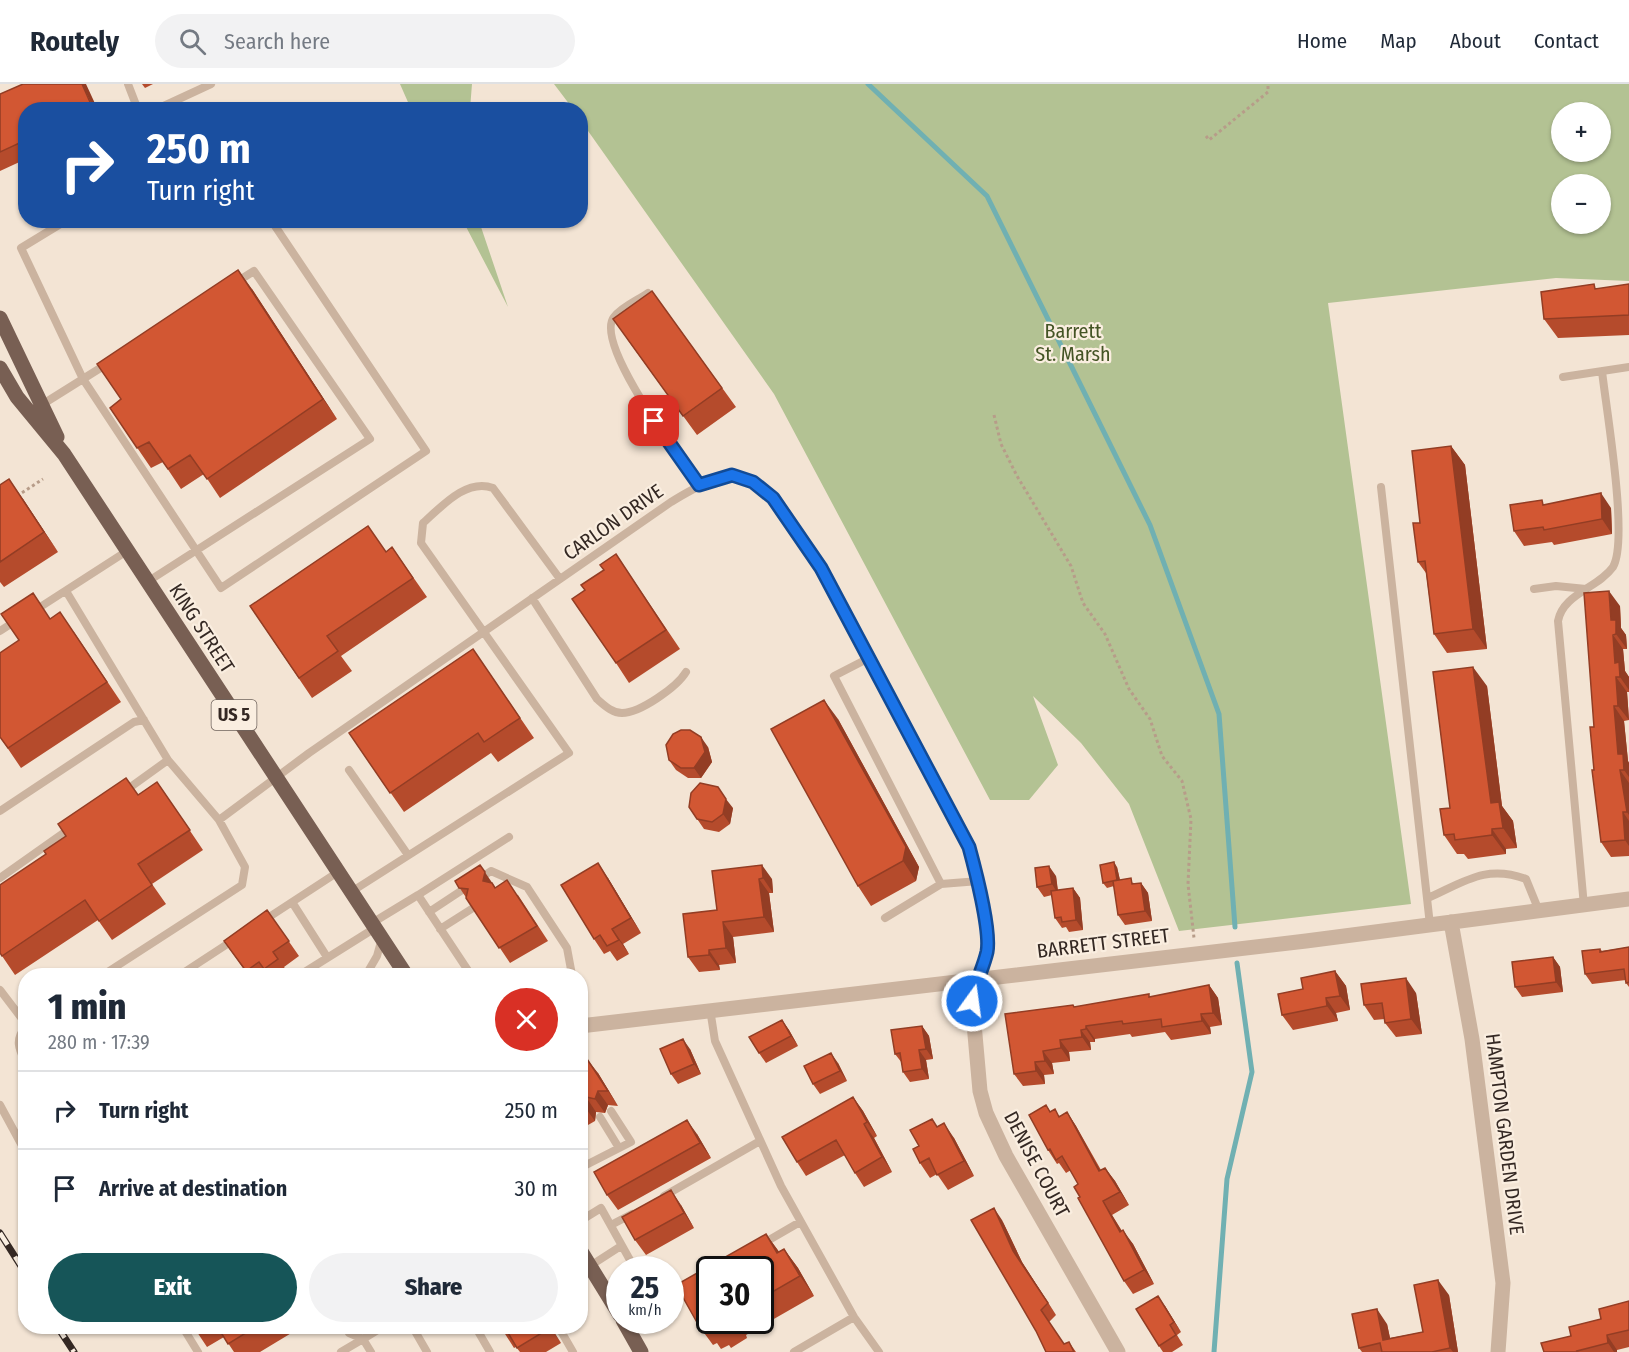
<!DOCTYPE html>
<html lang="en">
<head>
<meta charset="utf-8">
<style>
	:root { --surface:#fff; --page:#f2f2f3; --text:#1f2937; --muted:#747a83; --line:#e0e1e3; --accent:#165558 }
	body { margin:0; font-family:"Fira Sans Condensed",sans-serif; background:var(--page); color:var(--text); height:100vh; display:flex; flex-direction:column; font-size:22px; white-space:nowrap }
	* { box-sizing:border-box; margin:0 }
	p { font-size:20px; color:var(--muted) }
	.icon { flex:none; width:33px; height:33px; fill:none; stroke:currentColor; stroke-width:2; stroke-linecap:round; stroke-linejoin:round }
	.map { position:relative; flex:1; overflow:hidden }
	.panel { position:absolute; left:18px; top:884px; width:570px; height:366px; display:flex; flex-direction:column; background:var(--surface); border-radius:24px; box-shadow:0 2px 4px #0004 }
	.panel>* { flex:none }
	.banner { position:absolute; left:18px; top:18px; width:570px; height:126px; border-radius:24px; box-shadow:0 2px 4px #0004; background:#1a4fa0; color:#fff; overflow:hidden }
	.controls { position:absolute; left:1551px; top:18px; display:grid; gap:12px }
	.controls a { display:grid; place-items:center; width:60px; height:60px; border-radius:50%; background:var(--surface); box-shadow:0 2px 4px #0004; font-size:30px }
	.speed { position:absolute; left:606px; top:1172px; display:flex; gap:12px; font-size:30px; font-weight:700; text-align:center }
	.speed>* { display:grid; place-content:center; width:78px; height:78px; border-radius:50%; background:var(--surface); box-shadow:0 2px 4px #0004; line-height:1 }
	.speed small { font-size:15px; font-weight:400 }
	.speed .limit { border:3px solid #111; border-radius:9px; background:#fff; color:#111 }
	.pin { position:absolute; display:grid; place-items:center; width:51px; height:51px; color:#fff; margin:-26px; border-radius:12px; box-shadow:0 3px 9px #0006 }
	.me { position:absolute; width:66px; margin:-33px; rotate:14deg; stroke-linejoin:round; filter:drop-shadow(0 0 4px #0008) }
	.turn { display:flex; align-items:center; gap:21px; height:126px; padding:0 30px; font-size:27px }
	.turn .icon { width:78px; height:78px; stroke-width:2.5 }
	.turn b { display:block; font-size:42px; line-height:51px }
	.round { display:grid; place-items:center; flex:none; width:63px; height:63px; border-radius:32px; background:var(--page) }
	.head { display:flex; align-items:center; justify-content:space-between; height:102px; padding:0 30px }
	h1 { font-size:36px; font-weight:800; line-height:45px }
	.button { display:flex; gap:12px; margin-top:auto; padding:12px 30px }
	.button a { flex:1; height:69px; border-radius:36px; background:var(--accent); color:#fff; font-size:24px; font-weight:800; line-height:69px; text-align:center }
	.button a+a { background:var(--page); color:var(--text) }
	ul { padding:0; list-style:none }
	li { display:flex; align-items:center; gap:18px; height:78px; padding:0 30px; border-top:2px solid var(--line) }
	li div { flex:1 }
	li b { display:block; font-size:22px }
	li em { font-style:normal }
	header { display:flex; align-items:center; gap:36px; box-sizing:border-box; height:84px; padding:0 30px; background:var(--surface); border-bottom:2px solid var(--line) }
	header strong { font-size:28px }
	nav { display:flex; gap:33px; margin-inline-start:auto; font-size:21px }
	.search { width:420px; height:54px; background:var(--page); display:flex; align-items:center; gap:15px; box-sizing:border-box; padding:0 21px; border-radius:33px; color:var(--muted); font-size:22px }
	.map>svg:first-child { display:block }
	.green { fill:#b3c293; fill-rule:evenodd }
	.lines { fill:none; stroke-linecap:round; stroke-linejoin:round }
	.stream { stroke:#70b0b2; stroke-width:5 }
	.path { stroke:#b79c89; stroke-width:3; stroke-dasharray:3 3; stroke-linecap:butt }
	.lane { stroke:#cbb39f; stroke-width:8 }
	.street { stroke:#cbb39f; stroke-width:15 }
	.primary { stroke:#785f53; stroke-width:15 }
	.rail-casing { stroke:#342823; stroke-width:7 }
	.rail { stroke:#faeee0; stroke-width:4.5; stroke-dasharray:14; stroke-linecap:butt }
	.wall { fill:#b54b2c; fill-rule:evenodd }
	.shaded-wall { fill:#933d24 }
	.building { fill:#d25733; stroke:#933d24; stroke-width:1.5 }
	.route-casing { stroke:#114b97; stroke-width:15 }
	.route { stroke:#1a73e8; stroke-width:10 }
	.labels { text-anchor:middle; stroke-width:4.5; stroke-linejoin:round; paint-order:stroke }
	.shield { fill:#faeee0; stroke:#6f635c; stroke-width:1.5 }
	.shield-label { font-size:18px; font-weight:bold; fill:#342823 }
	.park-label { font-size:20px; fill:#445425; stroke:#faeee0 }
	.street-label { font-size:20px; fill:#342823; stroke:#faeee0 }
</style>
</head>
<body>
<header>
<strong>Routely</strong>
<div class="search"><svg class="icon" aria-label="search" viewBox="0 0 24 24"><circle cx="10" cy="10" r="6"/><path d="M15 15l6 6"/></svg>Search here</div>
<nav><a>Home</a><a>Map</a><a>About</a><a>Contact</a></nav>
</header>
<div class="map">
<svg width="1629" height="1268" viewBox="0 0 1629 1268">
	<rect width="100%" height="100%" fill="#f3e4d4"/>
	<path class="green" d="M400,0H472L470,25H411Z
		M554,0H1629V197L1556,194L1328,219L1411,820L1179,847L1129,720L1081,659L1033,612L1058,681L1029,716H990L774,310L581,37L580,26L573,25ZM1562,28H1600V68H1562ZM1562,100H1600V140H1562Z
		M463,137H479L508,223Z"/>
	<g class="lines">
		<path class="stream" d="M868,0L987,112L1150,441L1219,630L1235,843
			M1214,1268L1227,1095L1252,988L1237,879"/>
		<path class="path" d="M1206,52L1209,56L1268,8V0
			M994,331L1001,360L1017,392L1071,482L1083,519L1105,550L1129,605L1150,635L1162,672L1182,697L1191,735L1188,800L1194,854
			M17,412L43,395"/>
		<path class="lane" d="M128,0L138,26
			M155,26L211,0
			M67,136L21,164L83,295L221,504L426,367L271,136
			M648,209C638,216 621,223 614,233C593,259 682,376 699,401
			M1563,293L1629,283
			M43,320L110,278
			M1381,403L1430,841
			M147,498L370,355L254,187L235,199
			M1534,505L1556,502L1586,505
			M66,507L168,676
			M532,514L597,615C604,621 612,629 622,629C640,629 677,603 686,588
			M34,527L127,467
			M0,547L17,536
			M869,574L834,592L941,800
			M349,686L408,771
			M0,727L134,638L144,636
			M219,736L309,669L671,418C696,403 722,386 751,397C791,413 863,563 886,606C913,658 941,711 969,763L979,797L988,865L976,895
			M0,794L72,743
			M351,808L569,669L421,459L423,439C442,422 467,394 493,404L560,495
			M418,811L509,753
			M1428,814C1464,798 1486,780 1526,795L1539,827
			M292,818L327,873
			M1584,822L1558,537C1563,510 1598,504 1613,483C1629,456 1606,324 1602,287
			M429,828L491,787L527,803L567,864L572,891
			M885,834L941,800L979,797
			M263,837L338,788
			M372,839L418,811L471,891
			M440,845L473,824
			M103,891L242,801L245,783L219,736L168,676L125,707
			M180,891L235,855
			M300,891L375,844
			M366,891L377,872L382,854
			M0,906L26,940
			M710,925L715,957L781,1102L854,1233L879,1268
			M26,942C14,956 19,965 26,980
			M580,979L584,967L581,940
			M0,1021L26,1069
			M600,1033L619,1064
			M580,1070L586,1081L631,1058L611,1027
			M664,1112L760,1057
			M580,1137L601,1124L635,1185
			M611,1141L632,1130
			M762,1160L800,1138
			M590,1182L621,1162
			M670,1212L688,1201
			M182,1242L198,1268
			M345,1242L349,1249L363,1255
			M412,1242L427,1268
			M475,1242L490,1268
			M558,1242L573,1268
			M341,1268L363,1255
			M371,1268L363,1255L384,1242
			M794,1268L854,1233"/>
		<path class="street" d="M1451,838L1472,955L1503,1199L1498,1268
			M976,895L972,917L980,1007L986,1029L1006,1072L1118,1268
			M580,942L1306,857L1629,815"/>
		<path class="primary" d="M0,234L57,353
			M0,284L17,313L64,370L406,891
			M580,1166L620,1231
			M623,1236L641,1268"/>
		<defs>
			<path id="rail" d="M0,1149L26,1190
				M57,1242L74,1268"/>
		</defs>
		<use href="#rail" class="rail-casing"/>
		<use href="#rail" class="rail"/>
	</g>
	<path class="wall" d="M142,0H153L145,4Z
		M0,10L98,26H26V75L0,87Z
		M1629,200V251L1558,254L1544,235L1598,205Z
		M252,205L337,335L220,414L204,390L181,405L163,378L151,384L110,324Z
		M652,207L736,323L697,351L627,255Z
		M1451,362L1465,381L1487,565L1447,569L1434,550L1426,489L1418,478L1420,439Z
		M0,401L23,415L58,468L4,503L0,498Z
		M1545,421L1611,424L1612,450L1554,461L1552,458L1524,462L1514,447Z
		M392,463L427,513L341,572L352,587L312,614L250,522L386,468Z
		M616,470L680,565L629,599L616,579L585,506L604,486Z
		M1620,522L1621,544L1626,551L1627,565H1623L1625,587L1629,593V608H1627L1629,636L1624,637L1628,677L1629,679V772L1611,773L1601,758L1594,686V643Z
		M50,535L74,548L121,618L21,684L0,653Z
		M473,565L534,654L498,678L491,669L404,728L349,649Z
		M1487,602L1502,722L1513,737L1517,764L1506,765V770L1468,775L1464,770H1457L1444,751L1450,724Z
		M838,635L919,783L916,797L871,822L858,802Z
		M708,663L712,678L701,694H688L676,686L669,676Z
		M157,698L203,766L152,800L166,820L112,856L98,836L15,891L0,869L138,711Z
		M689,723L733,724L730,740L719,748L704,745Z
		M1117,783L1120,796L1134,799H1141L1148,809L1152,837L1125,841L1118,831L1114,802L1107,804L1103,799Z
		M712,787L772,795L773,809H769L774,848L733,853L736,879L719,881L720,886L699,888L688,873L717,826Z
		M1056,792L1058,806L1073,804L1080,814L1083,846L1069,848L1066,843L1062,844L1055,834L1052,811L1044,813L1037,803Z
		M608,794L641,849L623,860L629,870L617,877L610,867L604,870L594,855Z
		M455,797L495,804L518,811L548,857L510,879Z
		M267,826L299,872L284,883L289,890L287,891H248L224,857Z
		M1629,863V903L1626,899V896L1592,900L1585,890L1600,865L1602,867Z
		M1553,873L1560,883L1563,908L1522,913L1515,903Z
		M1335,887L1346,902L1350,926L1336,929L1338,937L1293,946L1282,931L1303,905Z
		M1209,901L1218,914L1222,941L1210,943L1211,950L1171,956L1165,948L1132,953L1130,950L1095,955V958H1090L1091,966L1069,968L1070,977L1052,979L1054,990L1044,991L1045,1000L1023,1002L1014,990L1075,923L1150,913Z
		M1416,909L1422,950L1396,953L1385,939V935L1374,936L1364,921Z
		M782,936L789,946L798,962L766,979L759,969Z
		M922,942L929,952L933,975L926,976L929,995L910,998L903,988L902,979L895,970Z
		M690,965L701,990L678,1000L671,990Z
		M838,979L847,997L820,1010L813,1000Z
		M580,983L598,989L618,1022L608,1021L605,1029L596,1028L595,1037L588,1041L580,1030Z
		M853,1013L863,1027L877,1052L874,1054L892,1088L864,1103L855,1089L845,1071L806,1092L797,1078Z
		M1046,1021L1050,1027L1060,1032L1067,1028L1076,1042L1101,1086L1105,1084L1115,1097L1129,1121L1112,1131L1122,1147L1133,1160L1154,1200L1133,1210L1124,1197L1080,1113L1078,1100L1071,1086L1066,1089L1059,1079L1057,1080L1048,1066Z
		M938,1043L954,1054L974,1092L948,1106L937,1090L930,1094L920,1079L919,1062Z
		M697,1050L711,1074L618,1126L607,1111Z
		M681,1121L694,1144L646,1171L635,1156Z
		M1002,1136L1022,1178L1056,1231L1049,1238L1064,1260L1069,1258L1076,1268H1046Z
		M766,1150L779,1168L784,1165L798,1184L814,1212L746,1251L747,1254L731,1264L729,1261L721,1265L717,1259L713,1261L699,1242ZM760,1185V1236H710Z
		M1449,1211L1458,1268H1362L1359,1264L1387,1240L1390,1254L1423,1248Z
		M1629,1217V1263L1617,1266V1268H1544L1601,1235Z
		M1165,1222L1181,1248L1177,1251L1183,1261L1172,1268H1163L1159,1262Z
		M193,1242H303L260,1268H234L224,1253L207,1263Z
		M500,1242H550L561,1259L546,1268H520L516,1263L514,1264Z"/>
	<path class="shaded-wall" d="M82,0H86L98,26H94Z
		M238,186L252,205L337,335L323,315Z
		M1451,362L1465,381L1487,565L1473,545Z
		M9,395L23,415L58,468L44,448Z
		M1601,409L1611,424L1612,450L1602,435Z
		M1609,507L1620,522L1621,544L1626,551L1627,565L1616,550L1611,536Z
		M1613,551L1623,565L1625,587L1629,593V606L1620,593L1615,579Z
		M1473,583L1487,602L1502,722L1513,737L1517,764L1503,744L1491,719Z
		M1616,593L1627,608L1629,636L1618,622Z
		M824,616L838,635L919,783L916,797L903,777Z
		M1614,622L1624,637L1628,677L1629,679V693L1624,686L1618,670Z
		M701,653L708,663L712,678L701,694L694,684Z
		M1620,686L1629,699V731L1627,728Z
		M726,715L733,724L730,740L723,730Z
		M1623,728L1629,737V762L1625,756Z
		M1492,745L1506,765V770L1492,751Z
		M1114,778L1117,783L1121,801L1117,796Z
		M598,779L608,794L641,849L631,834Z
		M480,781L506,819L483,797Z
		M762,781L772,795L773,809L763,794Z
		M1049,782L1056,792L1058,810L1052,800Z
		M759,795L769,809L774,848L764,833Z
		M1141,799L1148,809L1152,837L1145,827Z
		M1073,804L1080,814L1083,846L1076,836Z
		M723,838L733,853L736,879L726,864Z
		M612,845L623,860L629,870L619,856Z
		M709,866L719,881L720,886L709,871Z
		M1553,873L1560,883L1563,908L1556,898Z
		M1335,887L1346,902L1350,926L1340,912Z
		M1406,894L1416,909L1422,950L1411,935Z
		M1209,901L1218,914L1222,941L1213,929Z
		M1326,914L1336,929L1338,937L1327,922Z
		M1201,930L1210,943L1211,950L1202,937Z
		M782,936L789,946L798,962L791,952Z
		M922,942L929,952L933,975L926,965Z
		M1086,942L1095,955V958L1086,945Z
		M1081,946L1090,958L1091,966L1082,953Z
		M683,955L690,965L701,990L694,980Z
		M1060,956L1069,968L1070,977L1061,964Z
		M919,966L926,976L929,995L922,985Z
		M1043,967L1052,979L1054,990L1045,977Z
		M831,969L838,979L847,997L840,987Z
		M587,975L598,989L618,1022L608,1007Z
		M1035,978L1044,991L1045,1000L1036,987Z
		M598,1007L608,1021L605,1029L595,1015Z
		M586,1013L596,1028L595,1037L584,1022Z
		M853,1013L863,1027L877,1052L867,1038Z
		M1067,1028L1076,1042L1108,1101L1099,1087Z
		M687,1036L697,1050L711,1074L700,1059Z
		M944,1039L954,1054L974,1092L964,1077Z
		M864,1040L874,1054L892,1088L882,1073Z
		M1105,1084L1115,1097L1129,1121L1120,1108Z
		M671,1106L681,1121L694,1144L684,1129Z
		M1103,1117L1112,1131L1130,1161L1120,1148Z
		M994,1124L1002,1136L1022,1178L1056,1231L1013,1167Z
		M1123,1146L1133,1160L1154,1200L1144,1186Z
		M766,1150L780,1169H777Z
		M784,1165L798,1184L814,1212L800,1192Z
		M1438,1196L1449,1211L1458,1268H1453L1450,1264Z
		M1158,1212L1165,1222L1181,1248L1174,1238Z
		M1377,1225L1387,1240L1393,1268L1383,1256Z
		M735,1236H736L747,1254Z
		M549,1242H550L561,1259Z
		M1607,1251L1617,1266V1268H1614L1608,1259Z"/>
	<path class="building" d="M23,0H82L93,25L91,26H26V56L0,68V10Z
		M238,186L323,315L207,395L190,371L168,385L149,358L137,364L110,324L121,315L97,280Z
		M1594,200L1595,205L1629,200V231L1544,235L1541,208Z
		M652,207L722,304L683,332L613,235Z
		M1451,362L1473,545L1434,550L1425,477L1418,478L1413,439H1420L1412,367Z
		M9,395L44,448L0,478V401Z
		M1601,409L1602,435L1544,446L1543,443L1514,447L1510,421L1542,416L1543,421Z
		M368,442L386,468L392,463L413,494L327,552L338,567L299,594L250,522Z
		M616,470L666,546L616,579L572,515L585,506L581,501L604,486L600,481Z
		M1609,507L1611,536H1616V550L1613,551L1615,579L1619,578L1620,593H1616L1618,622H1614L1618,670H1623L1624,686H1620L1627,728H1623L1625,756L1601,758L1592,686H1594L1590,643H1594L1584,509Z
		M33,509L50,535L60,528L107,598L8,664L0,653V569L19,556L1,530Z
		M473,565L520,634L484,658L478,649L390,709L349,649Z
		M1473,583L1491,719L1499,718L1503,744L1492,745V751L1455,756L1454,750L1444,751L1440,725L1450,724L1433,588Z
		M824,616L906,763L903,777L858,802L771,645Z
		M681,646H690L701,653L705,668L694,684H681L669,676L666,661L673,650Z
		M126,694L138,711L157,698L190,746L138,780L152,801L99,837L85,816L2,872L0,869V801L46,770L44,767L66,752L58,740Z
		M700,699L718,703L726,715L723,730L712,738L697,735L689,723L691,709Z
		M1114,778L1117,796L1103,799L1100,781Z
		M598,779L631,834L612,845L619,856L607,862L600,851L594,855L561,801Z
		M480,781L485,788L483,797L492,799L495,804L507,796L537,842L499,864L466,814L468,805L459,804L455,797Z
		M762,781L763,794L759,795L764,833L723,838L726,864L709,866V871L688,873L683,830L717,826L712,787Z
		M1049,782L1052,800L1037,803L1035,784Z
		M1131,794L1132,800L1141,799L1145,827L1118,831L1113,797Z
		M1073,804L1076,836L1062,838L1061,833L1055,834L1051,807Z
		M267,826L289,857L273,868L278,875L264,885L259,878L246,887L224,857Z
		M1629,863V898L1626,899L1624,885L1585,890L1582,867L1600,865V868Z
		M1553,873L1556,898L1515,903L1512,878Z
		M1335,887L1340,912L1326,914L1327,922L1282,931L1278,910L1303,905L1301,894Z
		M1406,894L1411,935L1385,939L1382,919L1364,921L1361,900Z
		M1209,901L1213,929L1201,930L1202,937L1162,943L1161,935L1123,940L1122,937L1086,942V945L1081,946L1082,953L1060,956L1061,964L1043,967L1045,977L1035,978L1036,987L1014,990L1005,930L1073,921L1074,923L1149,910V913Z
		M782,936L791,952L759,969L749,953Z
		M922,942L926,965L919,966L922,985L903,988L900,969L895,970L891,946Z
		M683,955L694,980L671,990L660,965Z
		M831,969L840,987L813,1000L804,982Z
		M587,975L608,1007H598L595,1015L586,1013L584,1022L580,1024V983L584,984Z
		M853,1013L867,1038L864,1040L882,1073L855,1089L836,1056L797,1078L782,1053Z
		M1046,1021L1050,1028L1055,1025L1059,1033L1067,1028L1099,1087L1105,1084L1120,1108L1103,1117L1120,1148L1123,1146L1144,1186L1124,1197L1078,1114L1080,1113L1074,1103L1078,1100L1062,1072L1056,1076L1050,1065L1048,1066L1029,1031Z
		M932,1035L937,1043L944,1039L964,1077L937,1091L929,1074L920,1079L913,1065L919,1062L910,1046Z
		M687,1036L700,1059L607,1111L594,1088Z
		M671,1106L684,1129L635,1156L622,1133Z
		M994,1124L1013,1167L1048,1219L1041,1226L1064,1260L1069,1258L1074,1268H1046L1036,1247L971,1136Z
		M766,1150L777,1169L784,1165L800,1192L760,1215V1185H710V1236H731L717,1244L715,1241L707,1246L703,1239L699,1242L676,1201Z
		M1438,1196L1450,1264L1432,1268H1382L1380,1259L1359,1264L1352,1230L1377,1225L1383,1256L1423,1248L1414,1201Z
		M1158,1212L1174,1238L1170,1241L1176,1251L1159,1262L1136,1225Z
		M1629,1217V1246L1607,1251L1608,1259L1577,1267L1578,1268H1544L1541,1259L1571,1252L1569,1243L1601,1235L1599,1225Z
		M217,1242H257L228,1260Z
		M500,1242H549L550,1244L517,1264L507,1247L504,1249Z"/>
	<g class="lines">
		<defs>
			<path id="route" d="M654,337L699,401L732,391L753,398L773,414L821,484L969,763C975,785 991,847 987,868C983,885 975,899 972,917"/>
		</defs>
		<use href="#route" class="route-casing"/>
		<use href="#route" class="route"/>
	</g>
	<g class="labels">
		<rect class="shield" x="211.5" y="616" width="45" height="30" rx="4.5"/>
		<g class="shield-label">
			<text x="234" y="637">US 5</text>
		</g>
		<g class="park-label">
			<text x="1073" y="254">Barrett<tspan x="1073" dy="23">St. Marsh</tspan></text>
		</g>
		<g class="street-label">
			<text transform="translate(613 438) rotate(-35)" y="7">CARLON DRIVE</text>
			<text transform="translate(202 544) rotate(57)" y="7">KING STREET</text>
			<text transform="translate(1103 859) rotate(-7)" y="7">BARRETT STREET</text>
			<text transform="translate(1505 1050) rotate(83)" y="7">HAMPTON GARDEN DRIVE</text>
			<text transform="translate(1037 1080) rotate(62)" y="7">DENISE COURT</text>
		</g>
	</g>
</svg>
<div class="controls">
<a>+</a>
<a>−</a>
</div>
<div class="speed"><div>25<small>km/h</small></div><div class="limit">30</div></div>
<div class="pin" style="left:654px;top:337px;background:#d93025"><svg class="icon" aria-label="arrive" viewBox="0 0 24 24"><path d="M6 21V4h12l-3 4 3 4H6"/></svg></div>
<svg class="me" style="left:972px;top:917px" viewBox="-20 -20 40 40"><circle r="17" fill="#1a73e8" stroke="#fff" stroke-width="3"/><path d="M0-11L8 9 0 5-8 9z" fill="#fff"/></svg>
<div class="banner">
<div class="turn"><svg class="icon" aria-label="right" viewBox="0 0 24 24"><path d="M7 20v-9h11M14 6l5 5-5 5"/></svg><div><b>250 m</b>Turn right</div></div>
</div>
<section class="panel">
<div class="head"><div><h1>1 min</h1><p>280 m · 17:39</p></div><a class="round" style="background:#d93025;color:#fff"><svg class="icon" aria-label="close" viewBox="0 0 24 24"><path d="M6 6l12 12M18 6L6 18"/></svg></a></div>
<ul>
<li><svg class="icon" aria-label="right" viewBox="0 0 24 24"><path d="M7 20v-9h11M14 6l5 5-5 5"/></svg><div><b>Turn right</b></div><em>250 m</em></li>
<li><svg class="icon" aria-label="arrive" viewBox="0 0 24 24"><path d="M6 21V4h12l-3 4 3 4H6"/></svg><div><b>Arrive at destination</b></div><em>30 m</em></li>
</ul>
<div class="button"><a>Exit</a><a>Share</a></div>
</section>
</div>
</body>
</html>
